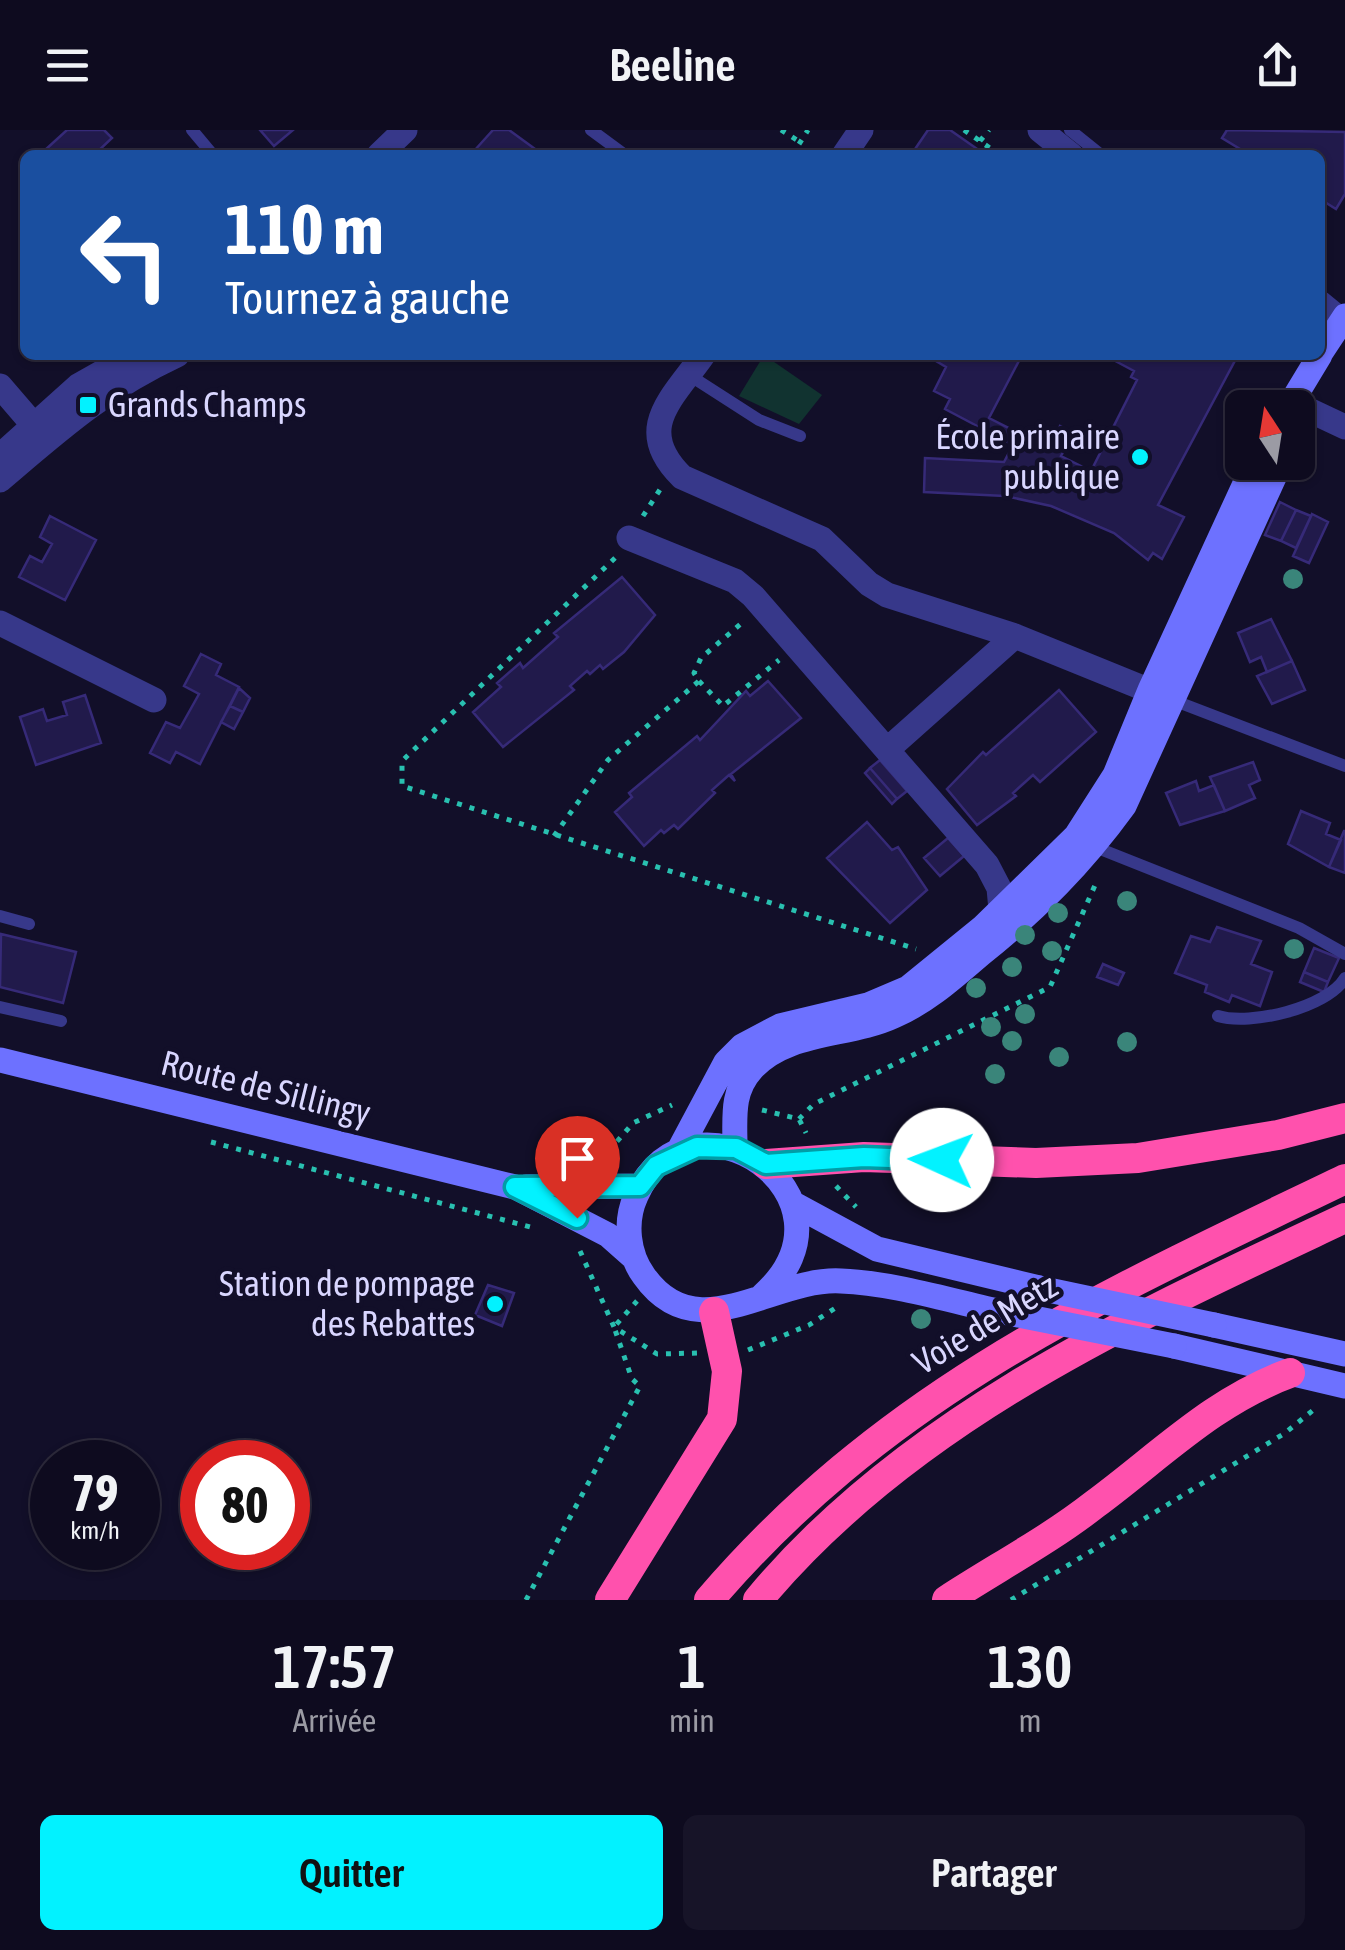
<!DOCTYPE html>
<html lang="fr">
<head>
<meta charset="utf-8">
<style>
	:root { --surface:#0e0b1f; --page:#171428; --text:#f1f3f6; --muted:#9b9ba4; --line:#2e2b3d; --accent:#02f2ff }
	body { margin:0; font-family:"Asap Condensed",sans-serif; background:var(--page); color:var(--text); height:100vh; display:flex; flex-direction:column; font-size:38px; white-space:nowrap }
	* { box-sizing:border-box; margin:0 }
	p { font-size:32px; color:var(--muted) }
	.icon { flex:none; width:55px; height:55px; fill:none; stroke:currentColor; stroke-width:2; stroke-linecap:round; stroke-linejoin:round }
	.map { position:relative; height:1470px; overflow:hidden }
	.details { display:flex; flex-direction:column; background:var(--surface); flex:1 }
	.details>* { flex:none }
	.top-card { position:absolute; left:20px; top:20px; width:1305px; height:210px; border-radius:15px; box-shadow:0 2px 8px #0004,0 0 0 2px var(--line); background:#1a4fa0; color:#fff; overflow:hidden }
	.needle { width:65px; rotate:348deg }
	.controls { position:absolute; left:1225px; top:260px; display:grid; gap:20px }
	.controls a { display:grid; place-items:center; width:90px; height:90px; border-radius:15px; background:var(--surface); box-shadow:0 2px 8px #0004,0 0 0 2px var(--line); font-size:50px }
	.speed { position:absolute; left:30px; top:1310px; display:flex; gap:20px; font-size:50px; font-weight:700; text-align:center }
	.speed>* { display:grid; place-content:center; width:130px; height:130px; border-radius:50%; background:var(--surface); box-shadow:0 2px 8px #0004,0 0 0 2px var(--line); line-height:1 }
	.speed small { font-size:25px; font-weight:400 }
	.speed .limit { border:15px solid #d22; background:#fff; color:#111 }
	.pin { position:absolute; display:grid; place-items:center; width:85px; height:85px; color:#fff; margin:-102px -42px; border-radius:50% 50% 50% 0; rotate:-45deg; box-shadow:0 0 10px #0007 }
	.pin .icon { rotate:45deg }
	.me { position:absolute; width:110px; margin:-55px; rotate:272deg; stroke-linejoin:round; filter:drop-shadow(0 0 8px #0008) }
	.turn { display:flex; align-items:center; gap:35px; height:210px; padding:0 40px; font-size:45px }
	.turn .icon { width:130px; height:130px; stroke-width:2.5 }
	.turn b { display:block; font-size:70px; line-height:85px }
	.eta { display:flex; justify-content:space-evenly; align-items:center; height:170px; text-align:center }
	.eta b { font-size:60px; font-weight:600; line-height:70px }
	.cta { display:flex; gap:20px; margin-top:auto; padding:20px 40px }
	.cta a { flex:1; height:115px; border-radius:15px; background:var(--accent); color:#111; font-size:40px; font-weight:600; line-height:115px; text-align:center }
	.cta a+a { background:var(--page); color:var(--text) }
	header { display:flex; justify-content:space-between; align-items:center; height:130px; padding:0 40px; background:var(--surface); font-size:45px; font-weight:600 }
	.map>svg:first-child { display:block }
	.green { fill:#113330 }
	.building { fill:#211a4b; stroke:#362a78; stroke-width:2.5 }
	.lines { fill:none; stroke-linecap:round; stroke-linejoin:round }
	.path { stroke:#29c0b0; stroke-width:5; stroke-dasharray:5 8; stroke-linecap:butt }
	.lane { stroke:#37388a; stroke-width:12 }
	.street { stroke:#37388a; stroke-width:25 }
	.secondary { stroke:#6d71ff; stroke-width:25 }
	.highway { stroke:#ff51ad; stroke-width:30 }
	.secondary-bridge { stroke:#6d71ff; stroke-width:25 }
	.tree { fill:#3a857a }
	.route-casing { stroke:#019da6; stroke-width:25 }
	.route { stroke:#02f2ff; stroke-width:18 }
	.poi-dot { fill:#02f2ff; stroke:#120f29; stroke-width:4 }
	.labels { text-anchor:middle; stroke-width:9; stroke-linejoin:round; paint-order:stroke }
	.poi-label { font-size:35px; fill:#d9d6ff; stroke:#120f29; text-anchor:end }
	.street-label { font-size:35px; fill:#d9d6ff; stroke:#120f29 }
</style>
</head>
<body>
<header><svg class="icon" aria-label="menu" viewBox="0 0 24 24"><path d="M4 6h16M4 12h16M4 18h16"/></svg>Beeline<svg class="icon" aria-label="share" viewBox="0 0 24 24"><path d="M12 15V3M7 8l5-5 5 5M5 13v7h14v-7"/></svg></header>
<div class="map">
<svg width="1345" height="1470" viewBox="0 0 1345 1470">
	<rect width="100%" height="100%" fill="#120f29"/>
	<path class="green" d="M764,225L822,265L799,294L739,266Z"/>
	<path class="building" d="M67,0H104L112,8L94,25H47L44,21Z
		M260,0H293L274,16Z
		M493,0H509L535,19L536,25H479L474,21Z
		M928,0H950L983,23L911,25Z
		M1227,0L1345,2V64L1336,79L1320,69V25H1250L1222,8Z
		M939,225H1022L989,288L1050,319L1060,296L1074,303L1061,326L1091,341L1137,250L1131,247L1134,241L1104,225H1238L1158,375L1184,387L1162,429L1153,423L1148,430L1114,403L1051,376L1005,366L924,362L925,328L1004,332L1013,315L945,279L950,269L934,261L946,237L936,231Z
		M1280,372L1296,380L1281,411L1265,405Z
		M1296,380L1311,386L1296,418L1281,411Z
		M1312,384L1328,392L1309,433L1293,426Z
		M50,386L96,410L65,470L19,447L30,426L42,432L52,414L40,407Z
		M622,447L655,485L624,522L603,539L600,535L590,544L587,541L570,556L574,560L503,617L473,582L501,557L497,553L520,533L523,538L558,507L554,503Z
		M1271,489L1292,531L1267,542L1261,527L1250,532L1238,503Z
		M201,524L221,534L216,545L239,557L200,634L176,622L170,633L150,623L166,592L180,598L199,564L184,556Z
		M1292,531L1305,560L1272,574L1257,546Z
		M768,551L801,588L731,644L735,651L729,645L712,660L715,663L678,699L674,695L664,703L661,700L644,716L615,682L632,667L629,663L697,606L700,610L746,561L750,566Z
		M239,558L250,568L243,582L230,576Z
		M1059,560L1096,602L1040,652L1033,645L1013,663L1016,666L977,695L947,659L983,622L986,625Z
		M85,565L101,613L36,635L20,587L43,579L47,591L67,585L63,572Z
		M230,576L243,582L234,599L221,592Z
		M880,630L907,661L897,669L870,638Z
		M1253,632L1260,650L1249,655L1255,668L1225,681L1210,647Z
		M870,638L897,669L892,674L865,643Z
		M1196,651L1199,661L1214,655L1225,681L1180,695L1166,663Z
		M1301,681L1330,693L1326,704L1341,710L1329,737L1288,714Z
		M867,692L892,720L898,717L927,760L890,793L827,728Z
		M1344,701H1345V743L1329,737Z
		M948,708L964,726L940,746L924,728Z
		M1217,797L1261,811L1251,834L1272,842L1260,876L1232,865L1229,872L1205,862L1207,855L1175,843L1191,806L1210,812Z
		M1,804L76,822L63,873L0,857Z
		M1314,818L1339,828L1328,852L1304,842Z
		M1103,834L1124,843L1118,855L1097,847Z
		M1304,842L1328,852L1324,862L1300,852Z
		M488,1155L514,1163L502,1196L475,1185Z"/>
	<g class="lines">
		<path class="path" d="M781,0L800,12
			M964,0L1000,25
			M980,11L989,0
			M792,25L808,0
			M643,386L661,358
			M615,428L402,631V656L916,819
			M699,551L723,576L779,530
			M554,706L608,630L699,551L694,543L701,528L744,491
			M762,980L799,989L806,1003
			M799,989L814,974L1050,857L1096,753
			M211,1012L534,1098
			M600,1031L633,993L672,975
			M836,1056L856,1077
			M580,1121L614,1197L657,1224L697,1223
			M748,1220L809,1195L837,1177
			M526,1470L640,1256L632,1249L614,1197L637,1171
			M1011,1470L1285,1303L1317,1277"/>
		<path class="lane" d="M192,0L213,25
			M591,0L625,25
			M1070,0L1101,25
			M689,245L759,290L800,306
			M1170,569L1345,636
			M1090,715L1299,798L1345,824
			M0,786L29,794
			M0,877L61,891
			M1218,886C1250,896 1327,878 1345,848"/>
		<path class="street" d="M1040,0L1071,25
			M379,25L405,0
			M844,25L861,0
			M1320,173L1342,191
			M703,225C672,269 633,299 682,347L822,409L869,454L887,465L1015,506L1170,569
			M0,256L43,306
			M1294,273L1345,297
			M0,326L78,256L133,225
			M0,350C60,299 104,259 177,225
			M629,408L735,451L753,466L987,735L999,758L1001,780
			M0,493L154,570
			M888,619L1015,506"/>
		<path class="secondary" d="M1320,224L1345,186
			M1288,278L1320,225
			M0,930L515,1057L608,1105L634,1128
			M735,1018C735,988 731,962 752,939C788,900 849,907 894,886C928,871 953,848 981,824C1037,779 1082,734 1124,676L1281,332
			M678,1022L726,932L742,916L780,896L868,875L908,858L983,797L1076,706L1115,645L1150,560L1255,332
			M526,1057L640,1056
			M792,1073L877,1119L1039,1158
			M763,1165C871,1067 690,944 636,1066C624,1092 628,1124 644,1146C697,1221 772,1147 841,1151C893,1153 947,1170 998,1181
			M1214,1195L1345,1224
			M1174,1216L1345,1256"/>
		<path class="highway" d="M766,1034L864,1027L1036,1033L1138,1028L1278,1005L1345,988
			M610,1470L722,1289L727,1241L714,1182
			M709,1470C889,1260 1102,1166 1345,1049
			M758,1470C910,1287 1135,1187 1345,1088
			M947,1470C996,1438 1049,1410 1095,1374C1160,1326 1213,1271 1290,1243"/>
		<path class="secondary-bridge" d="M1039,1158L1214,1195
			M998,1181L1174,1216"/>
	</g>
	<g class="tree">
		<circle cx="1293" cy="449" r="10"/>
		<circle cx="1127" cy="771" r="10"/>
		<circle cx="1058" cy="783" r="10"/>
		<circle cx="1025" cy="805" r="10"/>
		<circle cx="1294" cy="819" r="10"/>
		<circle cx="1052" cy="821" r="10"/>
		<circle cx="1012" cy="837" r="10"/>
		<circle cx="976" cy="858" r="10"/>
		<circle cx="1025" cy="884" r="10"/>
		<circle cx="991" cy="897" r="10"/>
		<circle cx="1012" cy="911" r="10"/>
		<circle cx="1127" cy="912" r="10"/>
		<circle cx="1059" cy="927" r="10"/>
		<circle cx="995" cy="944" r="10"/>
		<circle cx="921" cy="1189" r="10"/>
	</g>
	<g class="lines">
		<defs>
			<path id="route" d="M577,1088L515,1057L640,1056L656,1036L697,1017L736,1018L766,1034L864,1027L942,1030"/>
		</defs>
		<use href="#route" class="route-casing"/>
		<use href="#route" class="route"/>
	</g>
	<g class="poi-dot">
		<rect x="78" y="265" width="20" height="20" rx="5"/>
		<circle cx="1140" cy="327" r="10"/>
		<circle cx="495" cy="1174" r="10"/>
	</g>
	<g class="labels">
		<g class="poi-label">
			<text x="108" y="287" text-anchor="start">Grands Champs</text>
			<text x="1120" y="319">École primaire<tspan x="1120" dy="40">publique</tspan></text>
			<text x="475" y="1166">Station de pompage<tspan x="475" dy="40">des Rebattes</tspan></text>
		</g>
		<g class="street-label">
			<text transform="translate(266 958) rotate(14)" y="12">Route de Sillingy</text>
			<text transform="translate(985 1194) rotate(-31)" y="12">Voie de Metz</text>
		</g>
	</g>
</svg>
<div class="controls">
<a><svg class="needle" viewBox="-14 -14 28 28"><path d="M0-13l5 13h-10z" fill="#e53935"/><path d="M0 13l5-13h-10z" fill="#9b9ba4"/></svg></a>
</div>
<div class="speed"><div>79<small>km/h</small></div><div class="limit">80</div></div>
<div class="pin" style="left:577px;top:1088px;background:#d93025"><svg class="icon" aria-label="arrive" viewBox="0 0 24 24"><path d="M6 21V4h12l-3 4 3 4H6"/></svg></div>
<svg class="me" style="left:942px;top:1030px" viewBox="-20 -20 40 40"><circle r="19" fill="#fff"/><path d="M0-13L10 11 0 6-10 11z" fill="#02f2ff"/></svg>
<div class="top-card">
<div class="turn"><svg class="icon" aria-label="left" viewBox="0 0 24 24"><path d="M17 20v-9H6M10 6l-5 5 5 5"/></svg><div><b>110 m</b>Tournez à gauche</div></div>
</div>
</div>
<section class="details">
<div class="eta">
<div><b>17:57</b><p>Arrivée</p></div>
<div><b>1</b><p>min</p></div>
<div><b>130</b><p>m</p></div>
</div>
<div class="cta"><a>Quitter</a><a>Partager</a></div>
</section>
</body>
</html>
